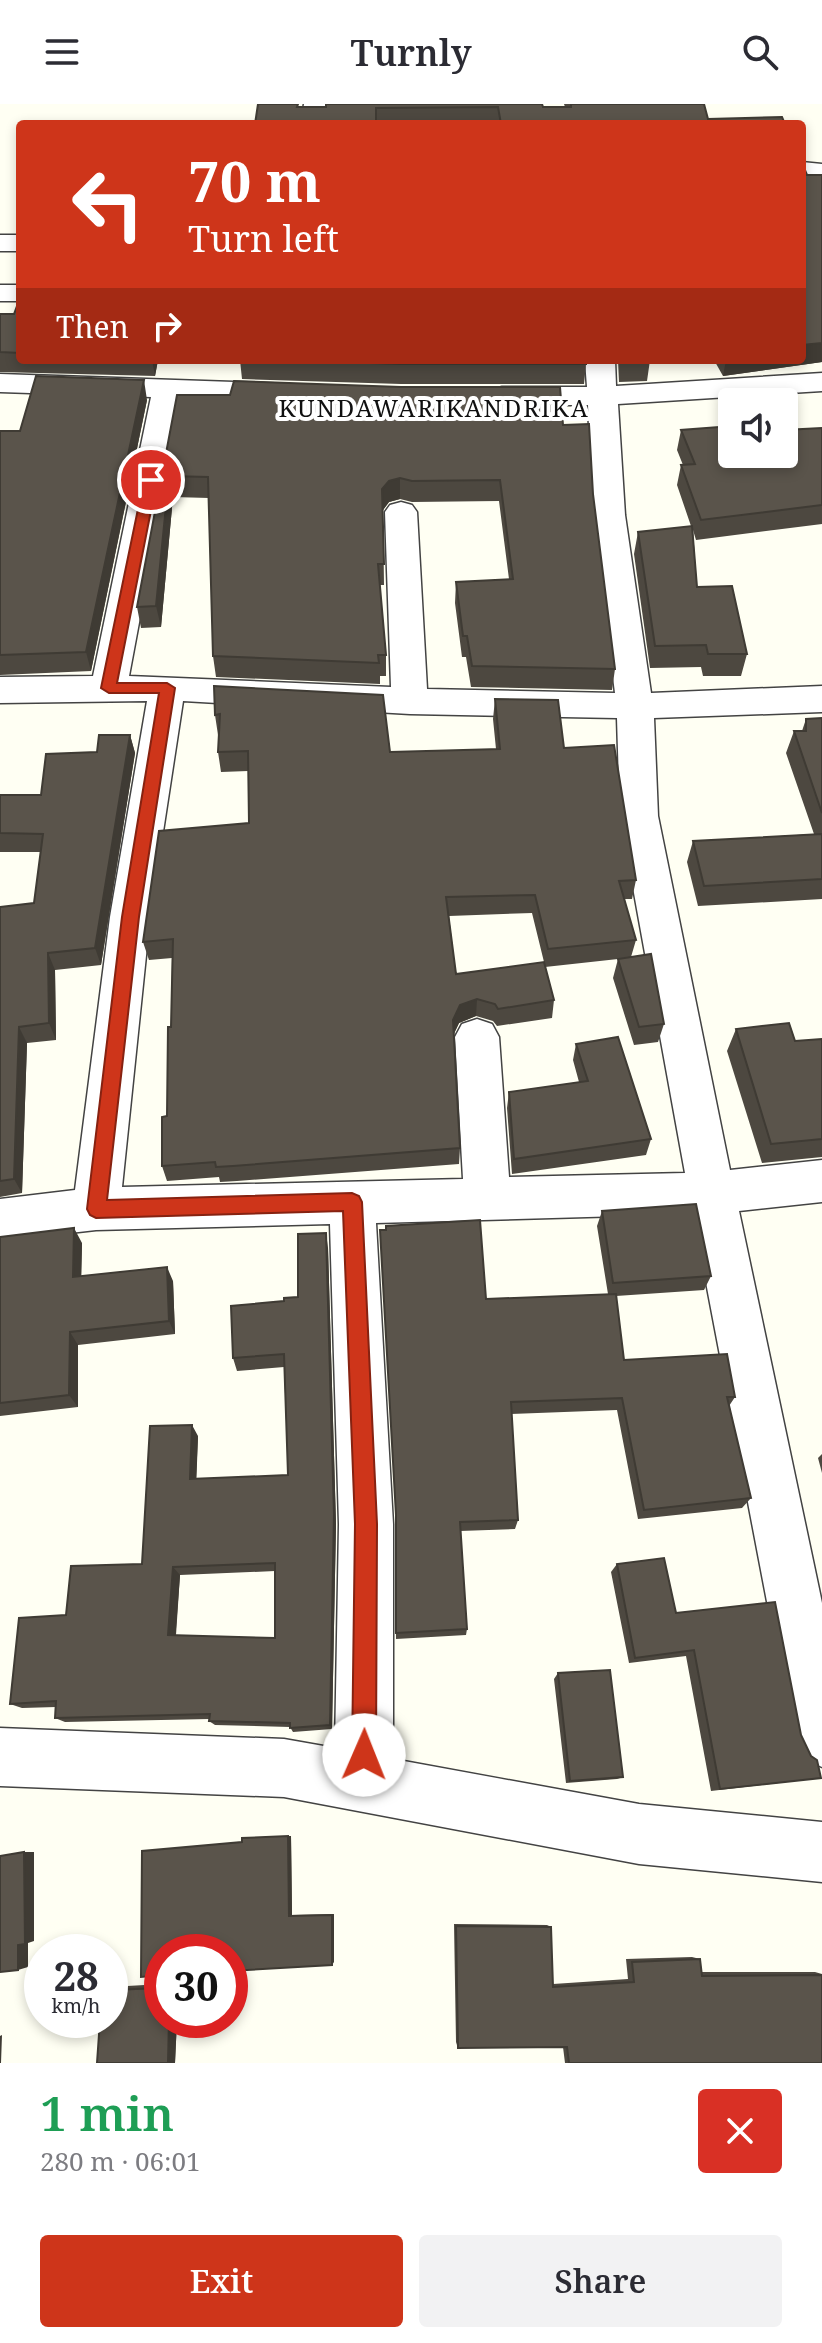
<!DOCTYPE html>
<html lang="en">
<head>
<meta charset="utf-8">
<style>
	:root { --surface:#fff; --page:#f2f2f3; --text:#2b2b33; --muted:#7c7c81; --accent:#ce351a }
	body { margin:0; font-family:"Noto Serif",serif; background:var(--page); color:var(--text); height:100vh; display:flex; flex-direction:column; font-size:30px; white-space:nowrap }
	* { box-sizing:border-box; margin:0 }
	p { font-size:26px; color:var(--muted) }
	.icon { flex:none; width:44px; height:44px; fill:none; stroke:currentColor; stroke-width:2; stroke-linecap:round; stroke-linejoin:round }
	.map { position:relative; height:1959px; overflow:hidden }
	.drawer { display:flex; flex-direction:column; background:var(--surface); flex:1 }
	.drawer>* { flex:none }
	.top-card { position:absolute; left:16px; top:16px; width:790px; height:244px; border-radius:8px; box-shadow:0 4px 12px #0003; background:#ce351a; color:#fff; overflow:hidden }
	.buttons { position:absolute; left:718px; top:284px; display:grid; gap:16px }
	.buttons a { display:grid; place-items:center; width:80px; height:80px; border-radius:8px; background:var(--surface); box-shadow:0 4px 12px #0003; font-size:40px }
	.speed { position:absolute; left:24px; top:1830px; display:flex; gap:16px; font-size:40px; font-weight:700; text-align:center }
	.speed>* { display:grid; place-content:center; width:104px; height:104px; border-radius:50%; background:var(--surface); box-shadow:0 4px 12px #0003; line-height:1 }
	.speed small { font-size:20px; font-weight:400 }
	.speed .limit { border:12px solid #d22; background:#fff; color:#111 }
	.pin { position:absolute; display:grid; place-items:center; width:68px; height:68px; color:#fff; margin:-34px; border:4px solid #fff; border-radius:50%; box-shadow:0 2px 8px #0007 }
	.me { position:absolute; width:88px; margin:-44px; rotate:1deg; stroke-linejoin:round; filter:drop-shadow(0 0 6px #0008) }
	.turn { display:flex; align-items:center; gap:28px; height:168px; padding:0 40px; font-size:36px }
	.turn .icon { width:104px; height:104px; stroke-width:2.5 }
	.turn b { display:block; font-size:56px; line-height:68px }
	.then { display:flex; align-items:center; height:76px; padding:0 40px; background:#0003; gap:16px; font-size:30px }
	.round { display:grid; place-items:center; flex:none; width:84px; height:84px; border-radius:8px; background:var(--page) }
	.head { display:flex; align-items:center; justify-content:space-between; height:136px; padding:0 40px }
	h1 { font-size:48px; font-weight:600; line-height:60px; color:#1e9e55 }
	.action { display:flex; gap:16px; margin-top:auto; padding:16px 40px }
	.action a { flex:1; height:92px; border-radius:8px; background:var(--accent); color:#fff; font-size:32px; font-weight:600; line-height:92px; text-align:center }
	.action a+a { background:var(--page); color:var(--text) }
	header { display:flex; justify-content:space-between; align-items:center; height:104px; padding:0 40px; background:var(--surface); font-size:36px; font-weight:600 }
	.map>svg:first-child { display:block }
	.lines { fill:none; stroke-linecap:round; stroke-linejoin:round }
	.minor-casing { stroke:#434343; stroke-width:3 }
	.minor { fill:#fff; fill-rule:evenodd }
	.wall { fill:#4d4840; fill-rule:evenodd }
	.shaded-wall { fill:#3f3b34 }
	.building { fill:#5a544b; stroke:#3f3b34; stroke-width:2; fill-rule:evenodd }
	.route { fill:#ce351a; stroke:#862211; stroke-width:2 }
	.labels { text-anchor:middle; stroke-width:8; stroke-linejoin:round; paint-order:stroke }
	.far-quarter-label { font-size:24px; letter-spacing:2px; fill:#101010; stroke:#fff }
</style>
</head>
<body>
<header><svg class="icon" aria-label="menu" viewBox="0 0 24 24"><path d="M4 6h16M4 12h16M4 18h16"/></svg>Turnly<svg class="icon" aria-label="search" viewBox="0 0 24 24"><circle cx="10" cy="10" r="6"/><path d="M15 15l6 6"/></svg></header>
<div class="map">
<svg width="822" height="1959" viewBox="0 0 822 1959">
	<rect width="100%" height="100%" fill="#fffff3"/>
	<g class="lines">
		<defs>
			<path id="minor" d="M304,0H328L325,20H301Z
				M802,58L822,60V76L802,74Z
				M0,131H20V147H0Z
				M0,181H20V197H0Z
				M585,256H615L616,282L822,269V287L618,300L625,411L651,589L822,582V608L654,614L658,712L730,1066L822,1056V1098L739,1107L822,1499V1663L802,1654L793,1634L693,1110L376,1119L393,1420V1655L639,1700L822,1718V1778L639,1760L284,1693L0,1682V1624L284,1635L335,1644L339,1420L330,1120L96,1126L0,1137V1095L75,1086L110,813L147,597L0,599V573L93,572L151,293L0,288V270L289,280L300,283L304,289L300,295L289,298L181,294L129,572L391,583L385,408L390,401L401,398L412,401L417,408L427,585L615,589L593,411L588,301H502L491,298L487,292L491,286L502,283H587ZM183,597L410,610L617,614L620,712L685,1069L509,1073L499,933L492,920L477,915L462,920L455,933L463,1075L122,1083L150,813Z"/>
		</defs>
		<use href="#minor" class="minor-casing"/>
		<use href="#minor" class="minor"/>
	</g>
	<path class="wall" d="M564,0H704L708,15L785,20H255L301,3H565Z
		M807,71H822V258L723,272L714,256H802Z
		M20,194V256H158L155,272L0,268V210H14Z
		M240,256H586V260L584,280H401L242,275Z
		M618,256H650L647,277L619,278Z
		M177,291L563,321L593,390L615,565L612,586L471,583L466,553H462L455,499L456,478L509,475L499,397L412,398L400,395L389,398L383,406L384,481H380L386,551V572H380V580L216,573L213,552L209,394L173,393L161,523L141,524L137,503Z
		M147,296L91,567L0,571V327H20Z
		M822,324V420L696,436L693,426L697,483L747,550L741,572H703L701,563L650,564L634,450L638,428L691,422L677,381L681,361H683L677,346L681,326L732,350Z
		M214,582L390,648L496,645L493,615L495,595L564,644L636,776L632,795H624L636,836L631,853L664,920L658,938L634,941L613,874L618,855L545,863L554,896L552,914L497,922L493,917L476,912L459,919L454,930L460,1044L459,1060L237,1077L220,1078L219,1073L167,1077L162,1062L167,1012L171,923L172,854L149,856L143,838L249,719L248,667L221,668L218,648V631L215,611ZM532,809L544,858L456,870L449,812Z
		M822,614V795L698,802L687,758L693,737L814,730L786,649L794,627H802L806,615Z
		M130,631L135,649L101,861L55,866L56,936L27,939L22,1089L0,1093V803L34,799L41,748H0V691H41L97,648Z
		M736,925L795,937L822,935V1053L762,1059L727,947Z
		M576,940L651,1035L646,1051L512,1070L507,1004L509,988L579,978L573,956Z
		M602,1107L711,1172L704,1186L616,1192L624,1256L735,1293L729,1302L751,1394L742,1404L638,1415L617,1306L511,1310L518,1416L515,1425L460,1427L467,1525L466,1531L396,1535V1529L486,1195L608,1190L597,1122Z
		M0,1133L82,1139L81,1172L173,1177L175,1230L78,1241V1303L0,1312Z
		M328,1144L336,1420L332,1625L293,1628L290,1623L215,1621L209,1617V1615L65,1618L55,1614L56,1603L22,1604L10,1600L66,1511L142,1460L198,1332L196,1375L288,1371L284,1263L237,1267L233,1254L284,1197L298,1193ZM275,1467V1534L176,1531L180,1471Z
		M822,1350V1369L818,1354Z
		M617,1460L676,1509L801,1631L821,1674L711,1687L686,1552L629,1559L611,1468Z
		M558,1569L623,1673L617,1675L566,1679L554,1575Z
		M291,1732L292,1811L334,1810V1858L141,1873Z
		M454,1820L547,1821L551,1823L553,1880L628,1875L626,1855L692,1853L700,1855L702,1868H815L822,1870V1959H565L563,1943L458,1944L456,1938Z
		M162,1880V1916H177L175,1959H97L110,1916V1883Z"/>
	<path class="shaded-wall" d="M822,239V258L723,272L726,256H802V241Z
		M152,256H158L155,272Z
		M144,276L147,296L91,567L86,548Z
		M169,372L173,393L161,523L156,502Z
		M400,374V395L389,398L383,406L382,385L389,377Z
		M130,631L135,649L101,861L95,844Z
		M48,849L55,866L56,936L49,919Z
		M477,895L476,912L459,919L452,933L453,916L460,901Z
		M19,923L27,939L22,1089L14,1075Z
		M74,1124L82,1139L81,1187L73,1173Z
		M326,1129L328,1144L336,1420L332,1625L330,1621Z
		M167,1163L173,1177L175,1230L169,1217Z
		M70,1228L78,1241V1303L69,1291Z
		M192,1321L198,1332L196,1386L190,1375Z
		M173,1463L180,1471L175,1538L168,1531Z
		M288,1732H291L292,1811L289,1812Z
		M24,1748H34V1837L28,1839V1863L18,1866V1841Z
		M334,1810V1858L332,1861V1811Z
		M169,1916H177L175,1959H168Z
		M2,1931L1,1959H0V1932Z"/>
	<path class="building" d="M258,0H298L297,3H326V0H542L543,3H571V0H704L708,15L782,13L785,20H597V19V20H501L498,3L376,4V20H255Z
		M802,59L807,71H822V239L802,241Z
		M20,194V249L0,248V210H14Z
		M276,256H586V260H401Z
		M622,256H650V257L622,258Z
		M36,272L144,276L86,548L0,551V327H20Z
		M234,277L401,283H560L563,321L589,320L593,390L615,565L472,562L467,532H463L456,478L513,475L500,376L412,377L400,374L389,377L382,385L384,460H378L386,551H378L379,559L213,552L208,373L169,372L156,502L137,503L177,291H230Z
		M732,322V350H784V326L822,324V401L701,416L681,361L695,360L681,326Z
		M692,422L697,483L732,482L747,550H708L706,541L655,542L638,428Z
		M214,582L383,591L390,648L500,645L495,595L558,596L564,644L614,641L636,776L619,777L636,836L548,845L535,791L446,793L456,870L544,858L554,896L498,905L495,900L477,895L460,901L453,916L460,1044L233,1062L216,1063L215,1058L162,1062V1013L167,1012L168,923H171L173,835L143,838L159,727L249,719L248,647L218,648L220,610L215,611Z
		M822,614V709L794,627H806V615Z
		M99,631H130L95,844L48,849L49,919L19,923L14,1075L0,1077V803L34,799L43,730L0,729V691H41L46,650L97,648Z
		M822,730V775L704,782L693,737Z
		M651,850L664,920L639,923L618,855Z
		M789,919L795,937L822,935V1035L771,1040L736,925Z
		M618,933L651,1035L514,1055L509,988L588,977L576,940Z
		M696,1100L711,1172L613,1179L602,1107Z
		M480,1116L486,1195L616,1190L624,1256L727,1250L735,1293H727L751,1394L644,1406L622,1294L511,1298L518,1416L460,1418L467,1525L396,1529V1411L380,1126H386V1122Z
		M74,1124L73,1173L167,1163L169,1217L70,1228L69,1291L0,1299V1133Z
		M326,1129L334,1410L330,1621L290,1624V1619L209,1617L210,1610L55,1614L56,1597L10,1600L19,1514L66,1511L71,1462L142,1460L150,1322L192,1321L190,1375L288,1371L284,1250L233,1254L231,1202L284,1197V1194L298,1193V1130ZM275,1459V1534L168,1531L173,1463Z
		M664,1454L676,1509L775,1498L801,1631L811,1652L817,1656L821,1674L720,1685L694,1546L635,1554L617,1460Z
		M610,1566L623,1673L570,1677L558,1569Z
		M288,1732L289,1812L332,1811V1861L230,1867V1848H162V1871L141,1873L142,1747L242,1738V1734Z
		M24,1748L25,1840L18,1841V1866L0,1868V1752Z
		M456,1822L551,1823L553,1883L634,1878L632,1858L700,1855L702,1872L822,1871V1959H569L567,1943L458,1944Z
		M162,1884V1916H169L168,1959H97L100,1916H110V1886Z"/>
	<path class="route" d="M151,372L157,376L117,579H167L175,584L139,813L107,1096L352,1089L359,1092L362,1098L377,1420L376,1651L372,1660L364,1663L356,1660L352,1651L355,1420L343,1107L96,1114L90,1111L87,1105L122,813L159,589H109L101,584L144,376Z"/>
	<g class="labels">
		<g class="far-quarter-label">
			<text x="434" y="313">KUNDAWARIKANDRIKA</text>
		</g>
	</g>
</svg>
<div class="buttons">
<a><svg class="icon" aria-label="sound" viewBox="0 0 24 24"><path d="M4 9h4l5-4v14l-5-4H4zM17 9q2 3 0 6"/></svg></a>
</div>
<div class="speed"><div>28<small>km/h</small></div><div class="limit">30</div></div>
<div class="pin" style="left:151px;top:376px;background:#d93025"><svg class="icon" aria-label="arrive" viewBox="0 0 24 24"><path d="M6 21V4h12l-3 4 3 4H6"/></svg></div>
<svg class="me" style="left:364px;top:1651px" viewBox="-20 -20 40 40"><circle r="19" fill="#fff"/><path d="M0-13L10 11 0 6-10 11z" fill="#ce351a"/></svg>
<div class="top-card">
<div class="turn"><svg class="icon" aria-label="left" viewBox="0 0 24 24"><path d="M17 20v-9H6M10 6l-5 5 5 5"/></svg><div><b>70 m</b>Turn left</div></div>
<div class="then">Then<svg class="icon" aria-label="right" viewBox="0 0 24 24"><path d="M7 20v-9h11M14 6l5 5-5 5"/></svg></div>
</div>
</div>
<section class="drawer">
<div class="head"><div><h1>1 min</h1><p>280 m · 06:01</p></div><a class="round" style="background:#d93025;color:#fff"><svg class="icon" aria-label="close" viewBox="0 0 24 24"><path d="M6 6l12 12M18 6L6 18"/></svg></a></div>
<div class="action"><a>Exit</a><a>Share</a></div>
</section>
</body>
</html>
